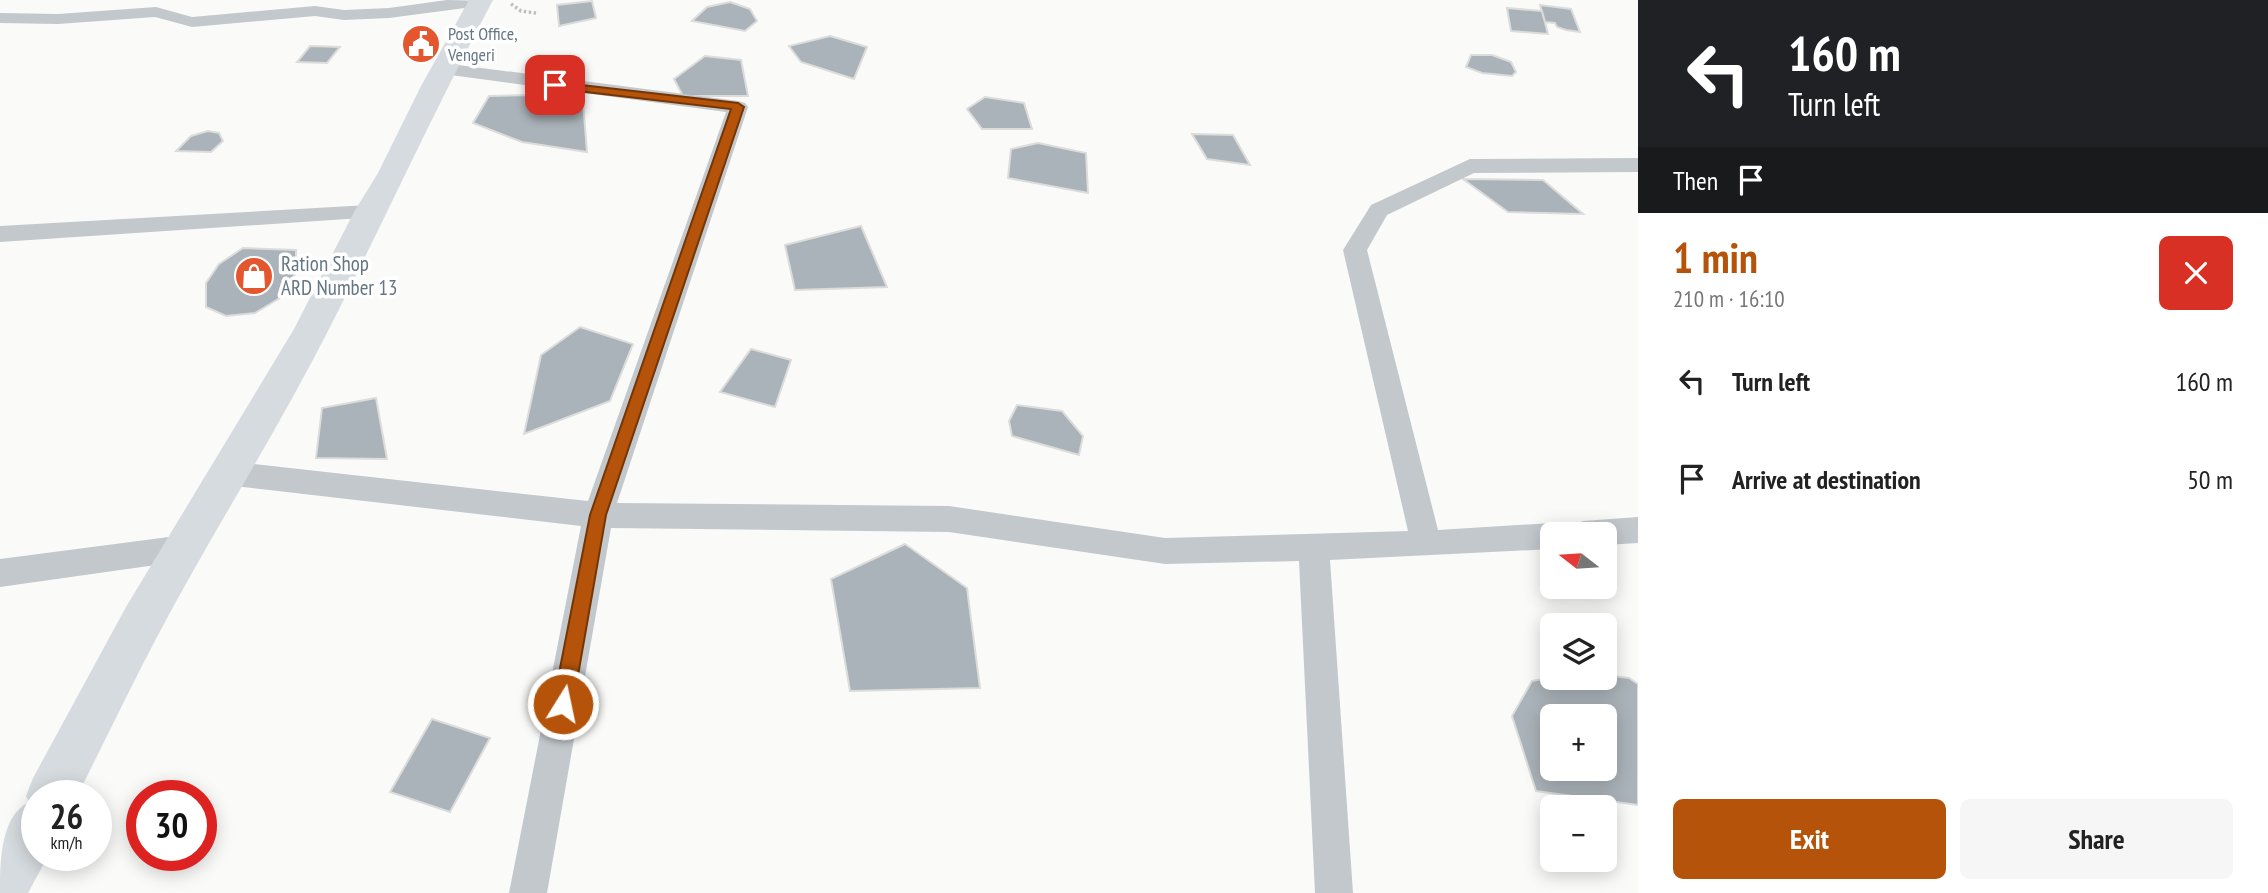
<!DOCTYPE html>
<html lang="en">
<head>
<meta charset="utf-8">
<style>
	:root { --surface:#fff; --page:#f6f6f6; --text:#222; --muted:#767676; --accent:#b45309 }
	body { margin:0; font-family:"PT Sans Narrow",sans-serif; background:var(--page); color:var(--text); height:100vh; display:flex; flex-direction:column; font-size:26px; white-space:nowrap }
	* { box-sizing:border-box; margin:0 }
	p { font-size:23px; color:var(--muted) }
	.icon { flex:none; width:38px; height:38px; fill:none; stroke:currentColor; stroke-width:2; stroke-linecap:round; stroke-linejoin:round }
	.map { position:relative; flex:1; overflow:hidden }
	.sheet { display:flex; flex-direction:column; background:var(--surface); width:630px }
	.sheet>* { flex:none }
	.guide { background:#202124; color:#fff; overflow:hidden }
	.needle { width:46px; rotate:287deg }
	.buttons { position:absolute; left:1540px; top:522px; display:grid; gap:14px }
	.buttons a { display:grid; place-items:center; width:77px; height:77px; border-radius:10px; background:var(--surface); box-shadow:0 4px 18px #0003; font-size:35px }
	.speed { position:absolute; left:21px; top:780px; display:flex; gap:14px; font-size:35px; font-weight:700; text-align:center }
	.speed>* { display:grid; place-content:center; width:91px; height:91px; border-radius:50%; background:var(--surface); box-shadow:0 4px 18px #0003; line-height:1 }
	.speed small { font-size:18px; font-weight:400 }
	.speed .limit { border:10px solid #d22; background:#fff; color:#111 }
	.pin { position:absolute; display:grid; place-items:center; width:60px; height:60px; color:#fff; margin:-30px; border-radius:14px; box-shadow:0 4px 10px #0006 }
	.me { position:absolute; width:77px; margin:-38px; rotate:10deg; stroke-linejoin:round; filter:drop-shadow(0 0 5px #0008) }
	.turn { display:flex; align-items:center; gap:24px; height:147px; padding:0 35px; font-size:32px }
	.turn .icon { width:91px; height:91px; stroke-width:2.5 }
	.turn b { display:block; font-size:49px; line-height:60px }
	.then { display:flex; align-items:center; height:66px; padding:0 35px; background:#0003; gap:14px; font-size:26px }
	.round { display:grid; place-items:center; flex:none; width:74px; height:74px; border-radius:10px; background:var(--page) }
	.head { display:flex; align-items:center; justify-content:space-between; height:119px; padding:0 35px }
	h1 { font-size:42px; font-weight:800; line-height:52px; color:var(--accent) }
	.action { display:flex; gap:14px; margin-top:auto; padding:14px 35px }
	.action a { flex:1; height:80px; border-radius:10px; background:var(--accent); color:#fff; font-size:28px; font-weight:800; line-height:80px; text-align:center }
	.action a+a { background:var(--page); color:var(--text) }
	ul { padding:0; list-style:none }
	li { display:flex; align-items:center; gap:21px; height:98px; padding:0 35px }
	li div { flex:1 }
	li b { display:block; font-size:26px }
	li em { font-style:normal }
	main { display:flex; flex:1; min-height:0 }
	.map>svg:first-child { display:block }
	.building { fill:#aab3b9; stroke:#dcdcda; stroke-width:2; fill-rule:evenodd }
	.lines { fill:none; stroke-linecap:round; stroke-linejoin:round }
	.path { stroke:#bbbfc2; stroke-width:3.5; stroke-dasharray:2.5 2.5; stroke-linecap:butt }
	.minor { fill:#c3c8cc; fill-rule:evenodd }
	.secondary { fill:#d6dbdf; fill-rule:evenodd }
	.route { fill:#b45309; stroke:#753606; stroke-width:2 }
	.labels { text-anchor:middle; stroke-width:7; stroke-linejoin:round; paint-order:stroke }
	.far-poi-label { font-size:18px; fill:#657683; stroke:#fff; text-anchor:start }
	.poi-label { font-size:21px; fill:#657683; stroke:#fff; text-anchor:start }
</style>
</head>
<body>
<main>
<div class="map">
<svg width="1638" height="893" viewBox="0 0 1638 893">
	<rect width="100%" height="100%" fill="#fafaf8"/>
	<path class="building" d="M592,1L596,18L559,26L557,5Z
		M730,2L750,9L757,21L745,31L692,21L707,7Z
		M1540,5L1571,9L1580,32L1566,30L1557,27L1555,23L1545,22Z
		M1507,8L1542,11L1548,34L1511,31Z
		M830,36L867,47L854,79L801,62L789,46Z
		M310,46L340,47L327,63L297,62Z
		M1471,55H1492L1503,59L1511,62L1516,72L1512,76L1482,73L1466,67Z
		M705,56L741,60L748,96H683L674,79Z
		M535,95L583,102L587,152L522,142L473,123L489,96Z
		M985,97L1024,103L1032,129H982L967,109Z
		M208,131L219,133L223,141L211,152L176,151L191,136Z
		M1192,134L1233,135L1250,165L1207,159Z
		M1038,143L1086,153L1088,193L1008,178L1011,149Z
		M1463,179L1543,180L1583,214L1508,212Z
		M861,226L887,287L795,290L785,245Z
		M243,248L296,250V272L283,296L255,313L226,316L206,307V283L219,264Z
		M580,327L633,344L610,401L524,434L541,355Z
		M751,349L791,360L775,407L720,392Z
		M376,398L387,459L316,458L322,408Z
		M1017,405L1062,411L1083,436L1079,455L1012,436L1009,421Z
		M905,544L967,588L980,688L850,691L831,579Z
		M1605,675L1629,678L1638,684V805L1536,791L1512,716L1532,681L1552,677H1605ZM1552,716H1605V768H1552Z
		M432,719L490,738L450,812L390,792Z"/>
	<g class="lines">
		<path class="path" d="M511,4L521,11L536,13"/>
		<path class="minor" d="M447,0L489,1L480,6L389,18L344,20L315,16L192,27L155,17L58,24L0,23V13L58,14L156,7L192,17L315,6L344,10L389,8Z
			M443,63L738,101L745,103L748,107L617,503L949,506L1165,538L1408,531L1343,250L1368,210L1371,205L1470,159L1638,158V172L1474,173L1387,215L1367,250L1438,530L1552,523L1563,527L1566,534H1552V549L1330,560L1353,893H1315L1299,561L1165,564L949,532L611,528L547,893H509L581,526L226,485L216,481L212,473L216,465L226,461L588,501L726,112L436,73L433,69Z
			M369,205L377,207L380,212L377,217L0,242V226Z
			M1638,517V543L1605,545V534H1568L1572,525L1583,521Z
			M184,535L195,539L199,548L195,557L184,561L0,587V559Z"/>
		<path class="secondary" d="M469,0H493C435,109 384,221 328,331C275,435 212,533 158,635C130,688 104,743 77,796H37V856H48L28,893H0C0,863 0,816 29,802L26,796L33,778L126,607L294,329L354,212L378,173L420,88Z"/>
	</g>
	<path class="route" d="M555,82L738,103L744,107L606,515L573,704L570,711L563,713L556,711L553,704L590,515L731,109L552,88V83Z"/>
	<defs>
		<symbol id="civic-disc" viewBox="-11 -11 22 22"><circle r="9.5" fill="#e4572e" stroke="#fff"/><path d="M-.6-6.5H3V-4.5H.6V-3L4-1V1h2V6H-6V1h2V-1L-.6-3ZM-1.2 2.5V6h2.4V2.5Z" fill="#fff"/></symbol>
		<symbol id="shop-disc" viewBox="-11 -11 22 22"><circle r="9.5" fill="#e4572e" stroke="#fff"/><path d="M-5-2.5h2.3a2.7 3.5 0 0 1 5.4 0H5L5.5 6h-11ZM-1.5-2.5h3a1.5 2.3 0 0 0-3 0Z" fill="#fff"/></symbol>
	</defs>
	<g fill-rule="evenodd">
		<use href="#civic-disc" x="399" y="22" width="44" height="44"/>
		<use href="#shop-disc" x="232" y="254" width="44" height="44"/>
	</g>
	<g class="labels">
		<g class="far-poi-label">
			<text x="448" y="40">Post Office,<tspan x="448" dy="21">Vengeri</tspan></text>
		</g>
		<g class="poi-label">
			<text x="281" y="271">Ration Shop<tspan x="281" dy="24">ARD Number 13</tspan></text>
		</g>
	</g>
</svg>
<div class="buttons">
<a><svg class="needle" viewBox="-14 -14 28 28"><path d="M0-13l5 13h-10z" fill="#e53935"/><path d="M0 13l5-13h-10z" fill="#767676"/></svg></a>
<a><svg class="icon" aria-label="layers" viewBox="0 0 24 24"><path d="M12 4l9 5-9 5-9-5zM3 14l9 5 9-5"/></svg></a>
<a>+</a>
<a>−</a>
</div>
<div class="speed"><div>26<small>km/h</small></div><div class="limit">30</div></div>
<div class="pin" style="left:555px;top:85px;background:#d93025"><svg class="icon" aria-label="arrive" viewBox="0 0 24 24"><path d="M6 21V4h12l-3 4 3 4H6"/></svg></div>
<svg class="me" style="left:563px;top:704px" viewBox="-20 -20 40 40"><circle r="17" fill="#b45309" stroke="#fff" stroke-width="3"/><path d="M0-11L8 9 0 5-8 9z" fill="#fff"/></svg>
</div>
<section class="sheet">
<div class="guide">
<div class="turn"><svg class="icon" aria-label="left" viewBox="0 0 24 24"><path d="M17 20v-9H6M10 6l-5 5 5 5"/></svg><div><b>160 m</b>Turn left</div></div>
<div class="then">Then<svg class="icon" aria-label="arrive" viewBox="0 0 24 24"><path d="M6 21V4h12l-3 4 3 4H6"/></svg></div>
</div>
<div class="head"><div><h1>1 min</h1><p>210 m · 16:10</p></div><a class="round" style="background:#d93025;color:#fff"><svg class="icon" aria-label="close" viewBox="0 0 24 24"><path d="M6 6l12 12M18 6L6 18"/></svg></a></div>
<ul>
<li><svg class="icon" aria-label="left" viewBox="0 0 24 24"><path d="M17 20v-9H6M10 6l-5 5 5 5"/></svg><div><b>Turn left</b></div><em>160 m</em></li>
<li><svg class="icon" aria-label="arrive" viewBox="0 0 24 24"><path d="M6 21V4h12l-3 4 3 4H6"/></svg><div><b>Arrive at destination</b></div><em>50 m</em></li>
</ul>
<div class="action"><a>Exit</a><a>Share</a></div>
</section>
</main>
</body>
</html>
